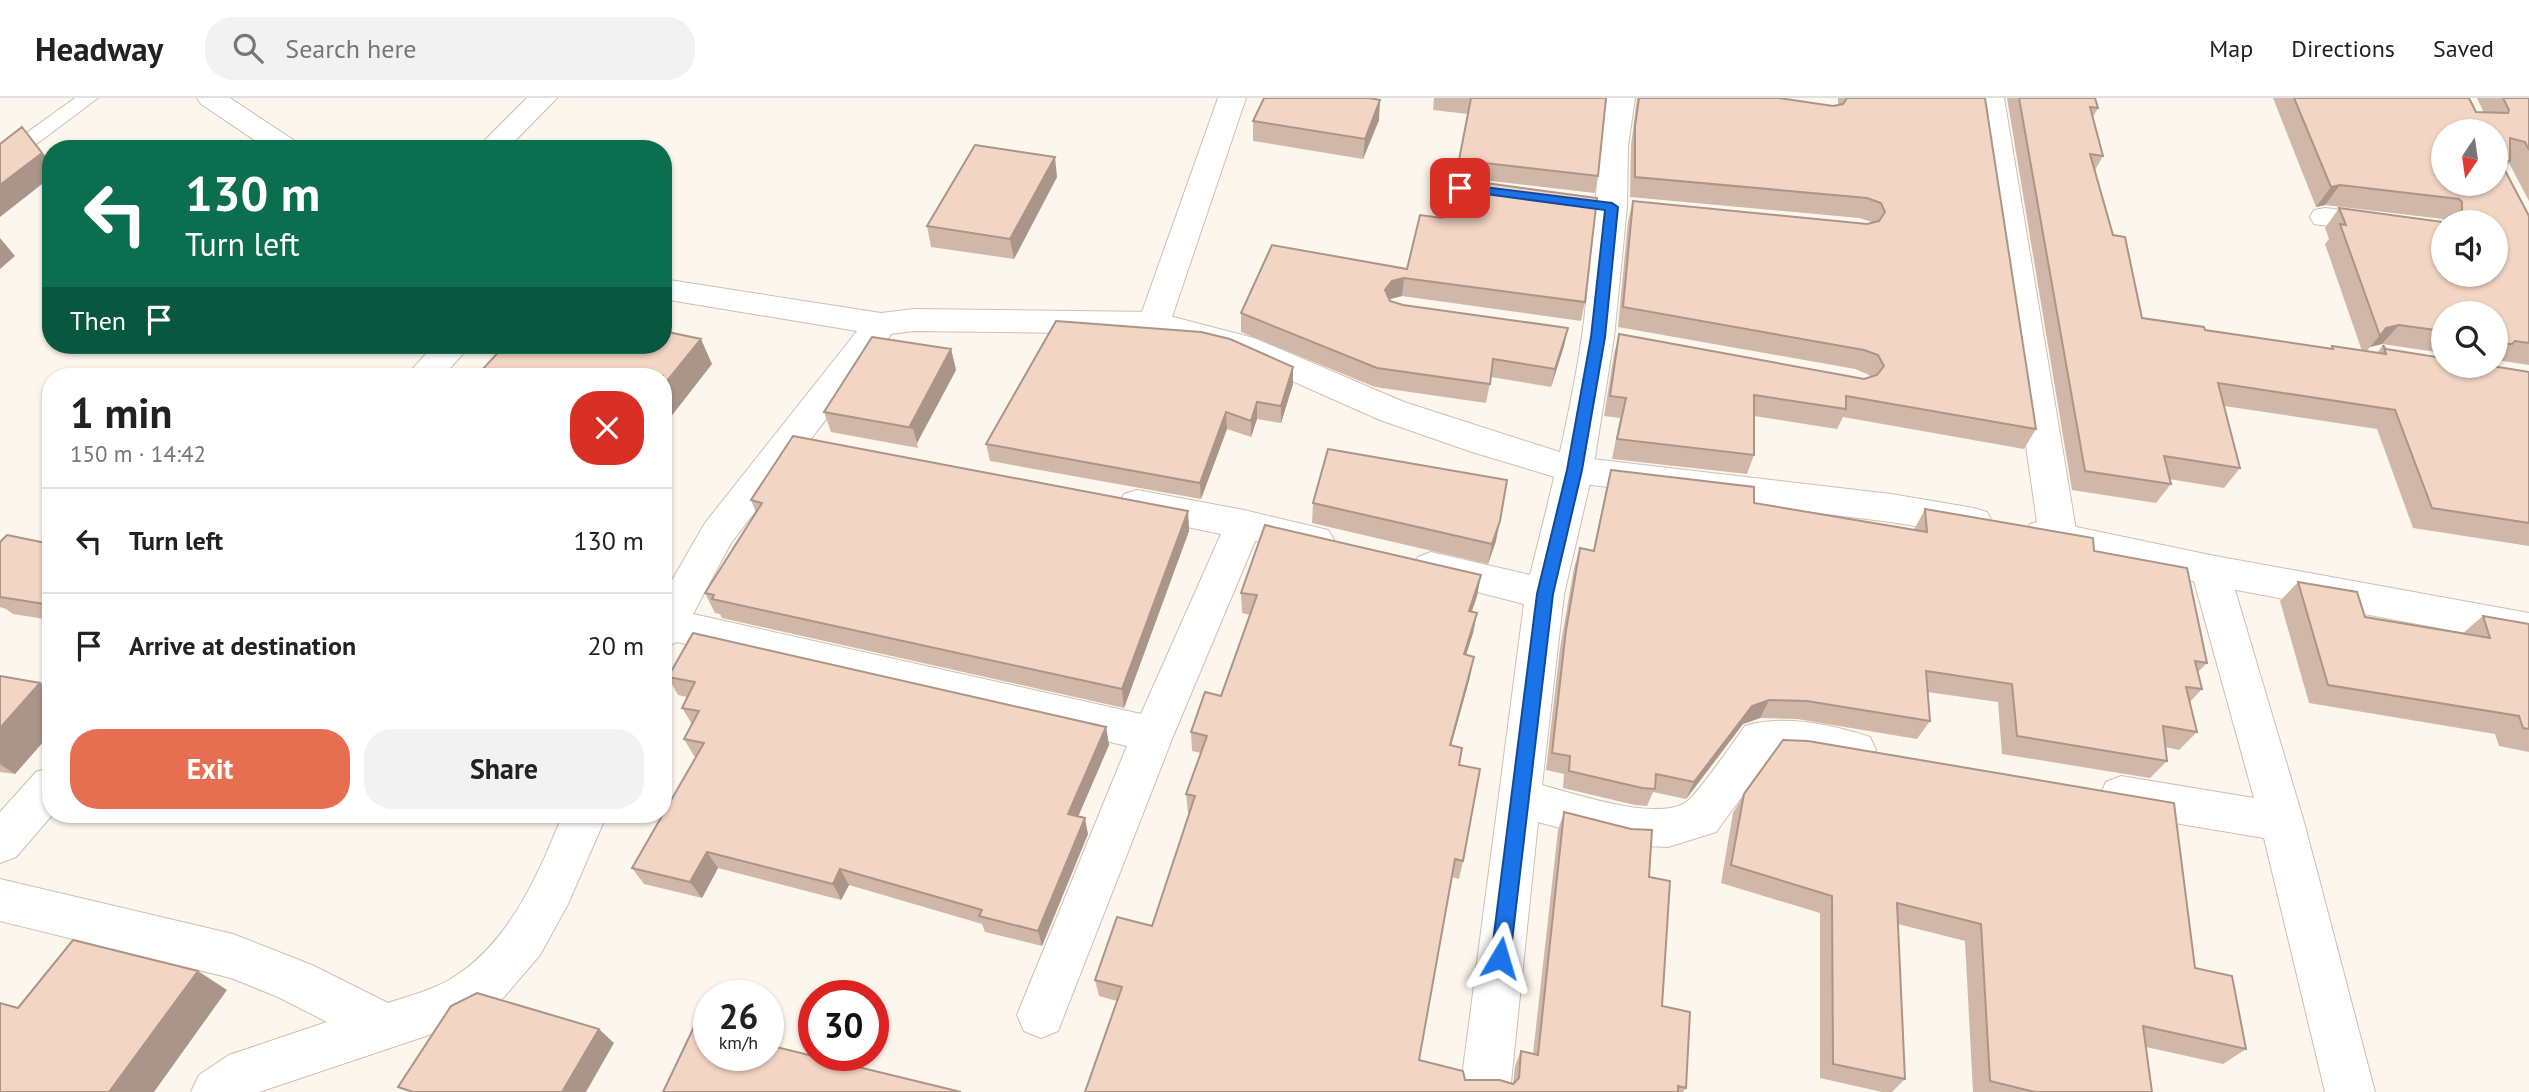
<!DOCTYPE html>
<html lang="en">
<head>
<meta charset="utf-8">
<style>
	:root { --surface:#fff; --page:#f2f2f2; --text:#222; --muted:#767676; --line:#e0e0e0; --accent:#e76f51 }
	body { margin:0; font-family:"PT Sans",sans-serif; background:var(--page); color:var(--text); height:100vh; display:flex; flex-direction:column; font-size:26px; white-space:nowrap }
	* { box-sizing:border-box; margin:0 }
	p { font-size:23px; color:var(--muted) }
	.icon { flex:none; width:38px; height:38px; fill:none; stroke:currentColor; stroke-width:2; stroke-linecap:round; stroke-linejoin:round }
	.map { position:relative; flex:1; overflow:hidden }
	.sheet { position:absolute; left:42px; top:270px; width:630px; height:455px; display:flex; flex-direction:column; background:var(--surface); border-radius:28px; box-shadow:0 2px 5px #0004 }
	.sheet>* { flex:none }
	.hud { position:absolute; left:42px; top:42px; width:630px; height:214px; border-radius:28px; box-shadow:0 2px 5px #0004; background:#0b6e4f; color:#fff; overflow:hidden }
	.needle { width:46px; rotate:193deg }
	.controls { position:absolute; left:2431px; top:21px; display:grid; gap:14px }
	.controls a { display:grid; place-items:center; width:77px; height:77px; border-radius:50%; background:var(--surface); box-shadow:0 2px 5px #0004; font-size:35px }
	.speed { position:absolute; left:693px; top:882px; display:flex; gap:14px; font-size:35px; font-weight:700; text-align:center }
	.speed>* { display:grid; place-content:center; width:91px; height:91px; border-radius:50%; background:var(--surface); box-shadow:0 2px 5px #0004; line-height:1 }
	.speed small { font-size:18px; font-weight:400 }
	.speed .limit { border:10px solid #d22; background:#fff; color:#111 }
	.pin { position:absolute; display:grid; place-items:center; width:60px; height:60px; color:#fff; margin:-30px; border-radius:14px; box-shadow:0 4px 10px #0006 }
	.me { position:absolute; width:77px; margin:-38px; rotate:7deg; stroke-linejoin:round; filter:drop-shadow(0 0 5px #0008) }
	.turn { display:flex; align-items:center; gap:24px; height:147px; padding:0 28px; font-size:32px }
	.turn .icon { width:91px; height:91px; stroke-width:2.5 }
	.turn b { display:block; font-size:49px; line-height:60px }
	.then { display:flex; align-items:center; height:66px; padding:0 28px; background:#0003; gap:14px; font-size:26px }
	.round { display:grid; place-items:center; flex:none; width:74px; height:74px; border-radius:28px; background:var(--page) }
	.head { display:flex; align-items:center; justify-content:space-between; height:119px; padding:0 28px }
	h1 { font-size:42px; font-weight:800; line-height:52px }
	.primary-button { display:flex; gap:14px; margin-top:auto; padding:14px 28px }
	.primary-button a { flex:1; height:80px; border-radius:28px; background:var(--accent); color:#fff; font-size:28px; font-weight:800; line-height:80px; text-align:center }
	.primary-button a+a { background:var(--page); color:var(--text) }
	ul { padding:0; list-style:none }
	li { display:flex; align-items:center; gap:21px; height:105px; padding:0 28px; border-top:2px solid var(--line) }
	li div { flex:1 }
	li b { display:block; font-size:26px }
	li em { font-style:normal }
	header { display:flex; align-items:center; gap:42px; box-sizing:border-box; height:98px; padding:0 35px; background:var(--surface); border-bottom:2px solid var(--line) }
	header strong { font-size:33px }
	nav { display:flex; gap:38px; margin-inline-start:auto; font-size:24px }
	.search { width:490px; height:63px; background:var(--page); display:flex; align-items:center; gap:18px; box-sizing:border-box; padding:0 24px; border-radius:28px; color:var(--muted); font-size:26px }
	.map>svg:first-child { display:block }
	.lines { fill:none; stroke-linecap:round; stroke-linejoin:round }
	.service-casing { stroke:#d1beb0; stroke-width:2 }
	.minor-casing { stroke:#d1beb0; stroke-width:2 }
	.tertiary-casing { stroke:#d1beb0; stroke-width:2 }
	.service { fill:#fff; fill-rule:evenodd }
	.minor { fill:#fff; fill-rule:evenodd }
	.tertiary { fill:#fff; fill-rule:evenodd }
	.wall { fill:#d1b7a8 }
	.shaded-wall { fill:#aa9588 }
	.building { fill:#f3d5c3; stroke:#aa9588; stroke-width:2; fill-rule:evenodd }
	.route { fill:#1a73e8; stroke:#114b97; stroke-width:2 }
</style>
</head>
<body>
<header>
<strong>Headway</strong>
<div class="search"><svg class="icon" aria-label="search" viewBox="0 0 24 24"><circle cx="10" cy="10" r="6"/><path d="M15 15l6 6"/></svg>Search here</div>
<nav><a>Map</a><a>Directions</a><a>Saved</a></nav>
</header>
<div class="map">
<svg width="2529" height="994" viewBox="0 0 2529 994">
	<rect width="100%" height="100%" fill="#fdf6ec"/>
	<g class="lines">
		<defs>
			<path id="service" d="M75,0H98L7,68L0,70V54Z"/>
			<path id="minor" d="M527,0H557L507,51H476Z
				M1218,0H1246L1170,225L1166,233L1154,236L1142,233L1138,225Z
				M1607,0H1635L1628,48L1627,109L1614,239L1593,372L1564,496L1542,687C1575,696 1654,723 1685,705C1695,700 1735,642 1745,628C1782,616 1834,627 1870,639L1876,652L1870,665L1855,670L1797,660L1771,659L1716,734L1668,749L1624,747L1538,724L1510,994H1460L1524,506L1418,479L1412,469L1418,459L1431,454L1530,477C1550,398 1570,319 1582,238C1593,159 1595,79 1607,0Z
				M1976,0H2004L2077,438L2071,448L2058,452L2045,448L2039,438Z
				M2325,110L2443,124V144L2314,126L2310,119L2314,112Z
				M881,215L893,218L897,226L893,234L731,445L693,516L1141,616L1221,436L1124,416L1119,406L1124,396L1137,392L1244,412L1328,432L1334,442L1328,452L1315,456L1255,443L1174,636L1058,933L1041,940L1024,933L1017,917L1127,648L677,544L663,550V498L705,425L869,218Z
				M434,247H471L443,278H406Z
				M2210,457L2223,462L2229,472L2304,724L2375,994H2325L2264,740L2121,716L2106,710L2100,697L2106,684L2121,678L2254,700L2191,472L2197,462Z
				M51,669L53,716L16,759L0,765V714L36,674Z
				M563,716H607L568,806L540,857L504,899L483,914L426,938L259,994H191L199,977L229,957L327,924L278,899L231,880L0,823V781L233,836L312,867L388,905C408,898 430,893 449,882C509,847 538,777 563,716Z"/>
			<path id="tertiary" d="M197,0H230L298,45L302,51H268L201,6Z
				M663,181L881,215L914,211L1154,214L1254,240L1404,304L1575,359L1891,396L1974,410L1987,414L1992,424L1987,434L1974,438L1891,424L1575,385L1472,354L1380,322L1231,256L1154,236L914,233L881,237L663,201Z
				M2043,422L2210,457L2529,515V547L2210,487L2030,446L2024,436L2030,426Z"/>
		</defs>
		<use href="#service" class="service-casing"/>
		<use href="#minor" class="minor-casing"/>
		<use href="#tertiary" class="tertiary-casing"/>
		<use href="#service" class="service"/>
		<use href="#minor" class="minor"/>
		<use href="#tertiary" class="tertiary"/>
	</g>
	<path class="wall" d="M1434,0H1606L1598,78L1595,95L1457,79L1468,16L1433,12Z
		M1637,0H1779L1833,8L1838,7V0H1985L2036,331L2024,351L1843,319L1837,331L1754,318V357L1747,376L1612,361L1620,320L1604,318L1614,256L1619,236L1864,281L1870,279L1869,277L1855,271L1618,229L1628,123L1633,103L1867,126L1872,124L1859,120L1630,99L1631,48Z
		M2007,0H2095L2098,10L2093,19L2103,58L2095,72L2113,137L2142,220L2205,232L2330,251L2332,248L2362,253L2325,146L2329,141L2325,130L2339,110L2443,177L2496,124H2446L2443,121L2325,107L2316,109L2273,0H2469L2476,14L2484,15L2477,0H2529V103L2509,65L2504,71L2529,118V267L2496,262V263V215H2443V255L2382,246L2370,249L2367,253L2377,255L2383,247L2386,251L2529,274V448L2413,430L2377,331L2224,308L2240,370L2224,390L2169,381L2171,386L2156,405L2072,392Z
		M1379,22L1363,61L1253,43V23Z
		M1057,79L1014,161L931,149L927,128Z
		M1272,147L1585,204L1581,223L1402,198L1390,201V203L1403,207L1568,230L1564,248L1551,289L1491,279L1486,305L1375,289L1241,234V215Z
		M951,251L956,272L917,345L918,350L831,334L824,314Z
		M712,266L663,278H483L480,274Z
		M1293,286L1281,325L1257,321L1251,339L1227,331L1201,401L990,363L986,346Z
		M1611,372L1754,405L1914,432L1925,411L2094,453L2207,565L2198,574L2202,591L2190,604L2197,634L2179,652L2165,649L2167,663L2150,680L2002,656L1998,604L1927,594L1930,623L1917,641L1797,621L1760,620L1743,626L1686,701L1653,694L1647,708L1635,707L1563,690L1564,676L1546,672L1560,550L1574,470L1580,450L1593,453L1606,391Z
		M751,402L1188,413L1189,433L1124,610L722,520L720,516L715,515L705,495L756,415Z
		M1313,405L1496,443L1488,466L1312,425Z
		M0,444L51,446V522L13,516L6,511L0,509Z
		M1481,477L1477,498L1472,513L1477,515L1473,535L1466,557L1470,579L1451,647L1459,667L1463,763L1459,781L1452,779L1419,962L1465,982L1513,986L1515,968L1521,953L1533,956L1558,732L1564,714L1649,779L1662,908L1686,990L1683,994H1085L1117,903L1099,898L1095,882L1152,828L1189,715H1188L1186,696L1201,655L1192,653L1191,634L1221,598L1250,517L1242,515L1241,495Z
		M2298,484L2365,519L2463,535L2483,518L2529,526V654L2499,648L2495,636L2309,605L2280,503Z
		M0,578L51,594V635L15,676L0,674Z
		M668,579L1106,629L1109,647L1078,718L1088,736L1042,848L985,834L982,826L849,787L841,802L718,770L702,800L644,786L632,770L696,659L694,658L684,641L692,626L682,610L687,599L678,597Z
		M1744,696L2195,870L2246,951L2223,966L2146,949L2152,994H1973L1965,843L1898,826L1905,981L1892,994H1882L1820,980V815L1721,785L1733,715Z"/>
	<path class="shaded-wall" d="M1380,2L1379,22L1363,61L1365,41Z
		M22,29L51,65V79L0,119V87Z
		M1055,59L1057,79L1014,161L1010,141Z
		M2340,87L2325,107L2316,109L2331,89Z
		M0,140L15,158L0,171Z
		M1404,180L1402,198L1390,201L1385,192L1392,183Z
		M2399,227L2382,246L2370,249L2386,230Z
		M1568,230L1564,248L1551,289L1555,271Z
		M701,241L712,266L663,329V288Z
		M951,251L956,272L917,345L913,330L910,328Z
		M1293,269V286L1281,325V308Z
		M1257,304V321L1251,339V323Z
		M1226,314L1227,331L1201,401L1200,385Z
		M1188,413L1189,433L1124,610L1122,591Z
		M1500,423L1496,443L1488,466L1492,446Z
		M1481,477L1477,498L1465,533L1469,513Z
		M1477,515L1473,535L1460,576L1464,556Z
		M1474,559L1470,579L1446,666L1450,647Z
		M40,585L51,594V635L15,676L0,666V630Z
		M1769,602L1760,620L1743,626L1686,701L1694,684L1752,608Z
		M1106,629L1109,647L1072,733L1068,716Z
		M1085,720L1088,736L1042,848L1038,833Z
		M707,754L718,770L702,800L690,784Z
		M840,771L849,787L841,802L833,786Z
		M198,873L227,892L154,994H109Z
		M599,931L614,945L586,994H562Z"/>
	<path class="building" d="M1264,0H1369L1380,2L1365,41L1253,23Z
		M1471,0H1606L1598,78L1459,62Z
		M1639,0H1779L1833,8L1843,6L1847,0H1985L2036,331L1846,298V311L1754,297V357L1617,341L1626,300L1610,298L1619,236L1864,281L1877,277L1884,268L1878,257L1864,252L1623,209L1633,103L1867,126L1879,123L1885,114L1881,105L1867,100L1635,79V28Z
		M2019,0H2095L2098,10L2090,9L2103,58L2090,56L2113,137L2125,139L2142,220L2204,229L2205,232L2333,251L2332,248L2386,256L2383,247L2386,251L2443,260V268H2492L2529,274V425L2432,410L2395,312L2218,285L2240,370L2164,358L2171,386L2085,373Z
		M2294,0H2469L2476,14L2508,15L2509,12L2503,0H2529V52L2525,44L2510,40V63L2503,64L2502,67L2529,118V245L2515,243L2512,246H2496V215H2443V233L2399,227L2386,230L2380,238L2340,126L2346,127L2339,110L2443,124V177H2496V124H2462V104L2459,101L2340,87L2331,89ZM2443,33H2496V86H2443Z
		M22,29L42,55L0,87V46Z
		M475,47L503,51H472Z
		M975,47L1055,59L1010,141L927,128Z
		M1456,81L1597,100L1585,204L1404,180L1392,183L1385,192L1390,203L1403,207L1568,230L1555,271L1493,261L1490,286L1377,270L1241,215L1272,147L1407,171L1420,117L1442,120L1450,85H1455Z
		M1056,223L1201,234L1230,241L1293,269L1281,308L1257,304L1251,323L1226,314L1200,385L986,346Z
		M663,233L701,241L663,288V278H501L480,274L505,247H663Z
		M872,239L951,251L910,328L913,330L824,314Z
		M793,338L1188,413L1122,591L712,501L714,497L705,495L762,405L751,402Z
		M1328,351L1507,382L1500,423L1492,446L1313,405Z
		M1611,372L1754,389V405L1927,434L1925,411L2093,440L2094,453L2187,470L2207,565L2195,563L2202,591L2186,589L2197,634L2163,628L2167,663L2017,638L2012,586L1926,573L1930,623L1807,603L1769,602L1752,608L1694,684L1656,676L1655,691L1642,690L1569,673L1570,658L1552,655L1566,532L1580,450L1594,453Z
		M1265,427L1481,477L1469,513L1477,515L1464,556L1474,559L1450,647L1462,650L1459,667L1480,671L1463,763L1455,761L1419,962L1463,973L1465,982H1500L1513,986L1519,980L1521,953L1538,957L1564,714L1631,731L1652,732L1649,779L1670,783L1662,908L1690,914L1686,990L1678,988V994H1085L1122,889L1095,882L1117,819L1152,828L1195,698L1186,696L1207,638L1191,634L1205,594L1221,598L1257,497L1241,495Z
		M7,437L51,446V507L0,499V444Z
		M2298,484L2357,494L2365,519L2490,540L2483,518L2529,526V631L2523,630L2519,618L2328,587Z
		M693,535L1106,629L1068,716L1085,720L1038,833L979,818L982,812L840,771L833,786L707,754L690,784L632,770L704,645L684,641L699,613L682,610L695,584L668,579Z
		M0,578L40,585L0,630Z
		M1783,642L1808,643L2174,705L2195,870L2232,878L2246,951L2143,928L2152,994H2035L1990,983L1981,826L1897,805L1905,981L1833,966L1832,798L1731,767L1744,696Z
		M73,842L198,873L109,994H0V905L18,910Z
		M477,895L599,931L562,994H413L398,989L451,908Z
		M694,929L709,932V957H768V947L961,994H663Z"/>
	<path class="route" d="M1460,86L1612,105L1618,109L1605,239L1582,372L1553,496L1510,860L1507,867L1500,869L1493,867L1491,860L1537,496L1567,372L1591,239L1605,112L1456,92V87Z"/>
</svg>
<div class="controls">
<a><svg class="needle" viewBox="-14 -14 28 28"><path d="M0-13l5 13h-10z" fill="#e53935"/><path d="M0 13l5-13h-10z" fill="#767676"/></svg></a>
<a><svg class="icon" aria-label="sound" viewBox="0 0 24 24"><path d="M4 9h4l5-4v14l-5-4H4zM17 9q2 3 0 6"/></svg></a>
<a><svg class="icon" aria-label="search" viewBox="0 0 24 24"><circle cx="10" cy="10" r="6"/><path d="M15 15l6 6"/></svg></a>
</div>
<div class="speed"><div>26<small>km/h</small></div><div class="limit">30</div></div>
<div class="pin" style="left:1460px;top:90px;background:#d93025"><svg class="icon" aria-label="arrive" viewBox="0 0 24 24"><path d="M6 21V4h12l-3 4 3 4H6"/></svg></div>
<svg class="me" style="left:1500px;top:860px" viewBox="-20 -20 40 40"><path d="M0-17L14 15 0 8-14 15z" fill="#1a73e8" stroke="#fff" stroke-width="4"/></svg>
<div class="hud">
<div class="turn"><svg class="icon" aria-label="left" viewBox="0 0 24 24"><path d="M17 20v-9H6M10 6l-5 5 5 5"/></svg><div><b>130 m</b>Turn left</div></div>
<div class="then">Then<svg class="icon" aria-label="arrive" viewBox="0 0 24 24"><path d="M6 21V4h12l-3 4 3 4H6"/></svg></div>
</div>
<section class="sheet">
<div class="head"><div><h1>1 min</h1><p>150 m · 14:42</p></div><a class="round" style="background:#d93025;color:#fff"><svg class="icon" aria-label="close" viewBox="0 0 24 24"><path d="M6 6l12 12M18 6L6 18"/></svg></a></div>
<ul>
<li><svg class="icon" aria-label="left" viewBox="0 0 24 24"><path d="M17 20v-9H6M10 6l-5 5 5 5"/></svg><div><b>Turn left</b></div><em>130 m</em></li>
<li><svg class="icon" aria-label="arrive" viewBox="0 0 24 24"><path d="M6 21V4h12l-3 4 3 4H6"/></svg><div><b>Arrive at destination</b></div><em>20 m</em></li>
</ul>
<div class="primary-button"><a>Exit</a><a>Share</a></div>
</section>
</div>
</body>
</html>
